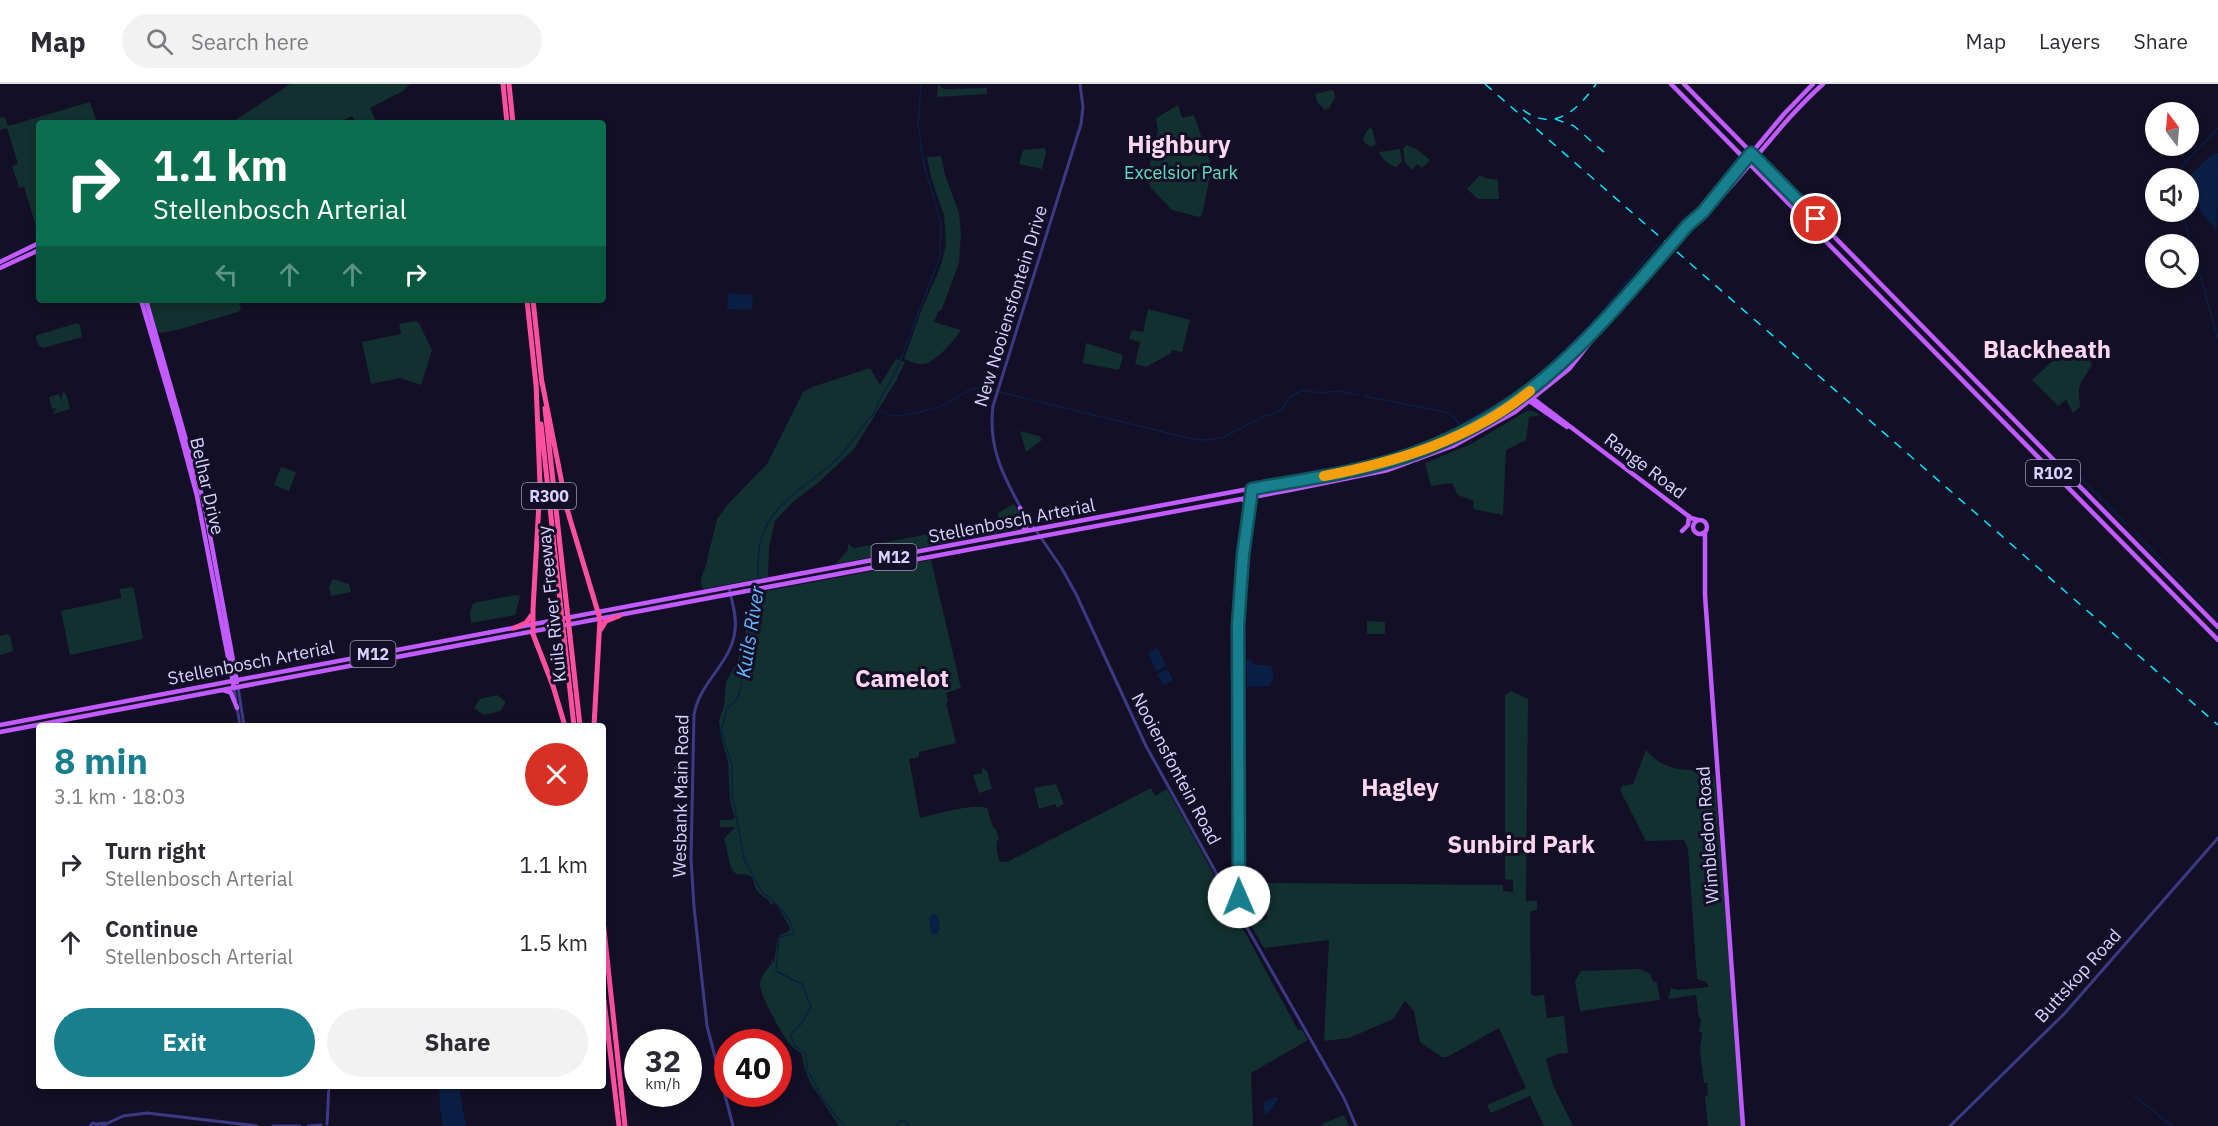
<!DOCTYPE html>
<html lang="en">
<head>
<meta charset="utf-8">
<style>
	:root { --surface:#fff; --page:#f2f2f3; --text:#2b2b33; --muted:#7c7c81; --line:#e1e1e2; --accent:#187f8f }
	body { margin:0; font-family:"IBM Plex Sans",sans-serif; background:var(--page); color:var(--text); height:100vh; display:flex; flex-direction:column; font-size:22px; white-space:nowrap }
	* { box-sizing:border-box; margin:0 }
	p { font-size:20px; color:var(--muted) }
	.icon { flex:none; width:33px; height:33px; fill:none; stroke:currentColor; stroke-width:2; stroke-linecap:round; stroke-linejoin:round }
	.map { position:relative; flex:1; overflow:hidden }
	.details { position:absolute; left:36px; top:639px; width:570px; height:366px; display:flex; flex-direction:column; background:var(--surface); border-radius:6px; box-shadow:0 3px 9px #0003 }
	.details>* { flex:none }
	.banner { position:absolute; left:36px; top:36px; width:570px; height:183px; border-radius:6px; box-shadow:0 3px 9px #0003; background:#0b6e4f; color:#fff; overflow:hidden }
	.needle { width:39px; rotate:344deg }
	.fabs { position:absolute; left:2145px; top:18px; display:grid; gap:12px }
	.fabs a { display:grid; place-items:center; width:54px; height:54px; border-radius:50%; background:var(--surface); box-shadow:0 3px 9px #0003; font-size:30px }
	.speed { position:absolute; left:624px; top:945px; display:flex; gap:12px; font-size:30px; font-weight:700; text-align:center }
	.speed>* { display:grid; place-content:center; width:78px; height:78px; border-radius:50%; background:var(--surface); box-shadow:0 3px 9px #0003; line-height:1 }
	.speed small { font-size:15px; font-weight:400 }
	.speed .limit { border:9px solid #d22; background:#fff; color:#111 }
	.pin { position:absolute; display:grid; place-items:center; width:51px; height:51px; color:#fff; margin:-26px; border:3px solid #fff; border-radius:50%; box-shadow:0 2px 6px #0007 }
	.me { position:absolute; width:66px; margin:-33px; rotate:359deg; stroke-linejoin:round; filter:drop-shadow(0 0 4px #0008) }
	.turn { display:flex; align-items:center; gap:21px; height:126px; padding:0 18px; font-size:27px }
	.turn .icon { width:78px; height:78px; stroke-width:2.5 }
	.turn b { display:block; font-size:42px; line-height:51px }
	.lanes { display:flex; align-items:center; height:57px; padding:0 18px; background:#0003; justify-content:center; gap:30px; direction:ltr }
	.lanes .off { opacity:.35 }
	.round { display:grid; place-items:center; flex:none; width:63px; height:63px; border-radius:32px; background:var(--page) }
	.head { display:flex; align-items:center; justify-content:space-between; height:102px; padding:0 18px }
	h1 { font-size:36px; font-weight:800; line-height:45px; color:var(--accent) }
	.action { display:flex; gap:12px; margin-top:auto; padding:12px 18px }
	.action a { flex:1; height:69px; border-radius:36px; background:var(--accent); color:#fff; font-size:24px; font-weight:800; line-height:69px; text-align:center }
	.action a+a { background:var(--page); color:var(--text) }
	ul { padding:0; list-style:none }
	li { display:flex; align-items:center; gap:18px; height:78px; padding:0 18px }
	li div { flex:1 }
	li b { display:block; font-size:22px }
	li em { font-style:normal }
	header { display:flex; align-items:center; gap:36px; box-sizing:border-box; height:84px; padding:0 30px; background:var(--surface); border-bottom:2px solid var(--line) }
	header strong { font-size:28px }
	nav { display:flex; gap:33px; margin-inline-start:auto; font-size:21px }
	.search { width:420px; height:54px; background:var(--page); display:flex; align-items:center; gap:15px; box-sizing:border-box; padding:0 21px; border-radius:33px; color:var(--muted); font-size:22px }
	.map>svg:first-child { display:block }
	.green { fill:#12302f }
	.water { fill:#0a1f44 }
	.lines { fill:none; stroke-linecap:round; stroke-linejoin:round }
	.stream { stroke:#0a1f44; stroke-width:1.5 }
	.minor { stroke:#3d3a85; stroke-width:3 }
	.major { stroke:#c25bff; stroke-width:4.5 }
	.highway { stroke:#ff4fa3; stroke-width:5 }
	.rail { stroke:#00e5ff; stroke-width:1.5; stroke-dasharray:9 8; stroke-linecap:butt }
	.major-bridge { stroke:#c25bff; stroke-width:4.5 }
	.highway-bridge { stroke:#ff4fa3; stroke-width:5 }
	.route-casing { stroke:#10535d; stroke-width:15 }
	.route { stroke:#187f8f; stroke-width:10 }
	.slow { stroke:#f59e0b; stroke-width:10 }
	.labels { text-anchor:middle; stroke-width:6; stroke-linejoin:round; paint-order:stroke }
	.shield { fill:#130f26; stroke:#9e99be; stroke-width:1.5 }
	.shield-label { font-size:16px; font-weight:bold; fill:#d9d4ff }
	.park-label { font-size:18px; fill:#5fe0c0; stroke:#130f26 }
	.street-label { font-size:18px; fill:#d9d4ff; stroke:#130f26 }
	.water-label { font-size:20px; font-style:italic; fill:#62b6ff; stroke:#130f26 }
	.district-label { font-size:24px; font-weight:bold; fill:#ffd6f0; stroke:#130f26 }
</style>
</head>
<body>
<header>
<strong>Map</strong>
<div class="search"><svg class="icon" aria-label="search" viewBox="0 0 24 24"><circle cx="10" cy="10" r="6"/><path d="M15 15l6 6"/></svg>Search here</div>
<nav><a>Map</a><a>Layers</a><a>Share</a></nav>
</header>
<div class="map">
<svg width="2218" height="1042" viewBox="0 0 2218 1042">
	<rect width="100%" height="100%" fill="#130f26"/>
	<path class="green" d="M290,0H410L403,7L370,24L377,39H356L352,32L337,39H231Z
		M938,1L944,5L987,4V10L937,13Z
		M1331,6L1334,7L1335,14L1329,24L1325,26L1317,18L1315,10Z
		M90,18L97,39H39V152L24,103L19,104L12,82L18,80L7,44L0,46V34L5,33L8,42Z
		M1178,21L1182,34L1194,31L1212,83L1202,131L1199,133L1172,126L1150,103L1148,88L1158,47L1156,34Z
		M1372,44L1376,60L1371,63L1364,58L1363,54L1368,45Z
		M1407,61L1418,66L1430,76L1422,84L1417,80L1412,86L1405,78L1403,64Z
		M1045,64L1046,68L1042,85L1019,80L1023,66Z
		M1400,65L1402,78L1396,83C1390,82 1381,74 1379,68Z
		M941,72L945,91L959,129L961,150L959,179L942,225L938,228L934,238L961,246C956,255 934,280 923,280C917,281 910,277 904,275L920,230L941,181L946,160L944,132L931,93L927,73Z
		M1480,91L1485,94L1498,96L1499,115H1478L1467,105Z
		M148,216H238L241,225L238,228L177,246L160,249L157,246Z
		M1148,225L1190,236L1182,268L1172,266L1171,269L1146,283L1135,280L1140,258L1129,255L1132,246L1143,248Z
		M416,237L419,239L432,266L421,301L400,294L371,300L362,258L401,250L399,240Z
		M77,239L80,241L82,253L43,264L39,262L36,254L37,251Z
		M1086,259L1121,270L1123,273L1119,286L1083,279Z
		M2080,262H2082L2092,281C2081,300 2077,298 2080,323L2073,329L2066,316L2058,322L2032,296L2050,279Z
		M896,275L905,278L896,297L854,365L819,398L794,417L775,437L769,463L768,493L703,505C697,495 707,485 707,476L717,435L728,420L767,380L803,308L812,303L870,284L880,301Z
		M63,308L66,310L70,325L53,330L56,324L52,325L49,313L59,310L63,322L61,313Z
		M1527,327H1533L1540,331L1529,333L1526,356L1506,366L1503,431L1473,425L1474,417L1458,411L1452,399L1431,402L1425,379L1471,360Z
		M1020,347L1039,352L1042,356L1026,368Z
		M281,383L296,388L289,407L274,401Z
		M1014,420L1026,439L1025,443L1021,445L835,480L848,466V460L854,464L999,437L998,429Z
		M931,476L961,604L946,609L948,618L946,619L956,659L919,668V673L909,675L920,734C936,730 974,719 987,724L993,743L996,746L999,754C994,761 998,770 1000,778H1007L1151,704L1155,712L1167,705C1212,785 1254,866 1298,946H1302L1308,956L1251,989L1253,1042H839L811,1000L804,983L802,970C798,967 791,962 788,958C782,950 758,908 760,899C761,892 767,885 772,879L771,875L774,878L778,852L789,847L790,844L777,821L773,819L772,822C769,814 761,813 756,805C754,801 754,794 750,792C745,789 738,793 733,787C729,783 727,762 724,755L735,743H720V736H732L735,734L730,717L728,677L721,653L719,637L724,622L726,598L736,580L744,561L750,510Z
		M333,495L349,500L351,508L331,512L329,503Z
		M132,503L134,505L143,555L70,571L61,527L121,514L120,505Z
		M515,511L520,512L515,531L471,539L470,528L473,519Z
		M1367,537L1385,538V550H1367Z
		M7,550L10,552L13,567L0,571V552Z
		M1511,607L1528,615L1526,817H1537V826L1531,827L1530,829L1531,910L1534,912L1544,911L1547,934L1564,932L1568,969L1558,970L1546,975L1553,1001L1573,1042H1544L1530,1012L1491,1029L1487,1021L1526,1004L1499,944L1447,973H1442L1420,958L1414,927L1405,917L1393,935L1349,954L1324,957L1329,856L1264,864L1251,841L1267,835V818L1249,817L1257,801L1262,799L1503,801V807L1513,808V796L1505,795V611Z
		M497,611L506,618L500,627L484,631L474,624L480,615Z
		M1646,666C1664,687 1683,686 1709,687L1715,694L1742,1042H1708L1705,1012L1708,1011L1707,999H1704L1700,967L1702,948H1699L1701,934H1699L1696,911L1668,915L1671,904L1677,906L1709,903L1706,898L1697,895L1688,765L1684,756L1646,757L1620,706L1622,702L1633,700Z
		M982,683L987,687L992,705L979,709L973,691L982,689Z
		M1056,700L1064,720L1057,724L1055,720L1039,725L1034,704Z
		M1639,885L1649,889L1654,898H1657L1660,916L1580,927L1575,897L1581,887Z
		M1344,1031L1349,1042H1323L1322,1040Z"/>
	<path class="water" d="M2214,69H2218L2217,146L2201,129L2191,90Z
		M728,209L753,211L752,226L727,225Z
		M1158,564L1166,582L1156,587L1148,569Z
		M1250,574L1253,580L1271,582L1274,592L1270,602L1247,603L1246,576Z
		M1167,585L1173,596L1163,601L1157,590Z
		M933,830L938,832L940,845L937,850H931L929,833Z
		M440,1002H459L466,1042H443C441,1036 438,1007 440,1002Z
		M1275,1013L1279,1014L1271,1026L1265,1031L1263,1019Z"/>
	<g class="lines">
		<path class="stream" d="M2177,94L2182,82L2218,44
			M2182,128L2218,255
			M1525,303C1579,265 1614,209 1658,160
			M1364,312L1450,329L1460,341L1511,312
			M882,327C885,329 890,332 895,332C905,332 941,324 949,318C961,312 969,303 983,304L1192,355L1207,356L1224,353L1264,332L1274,330L1282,325L1290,313L1302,306L1320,309L1338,307L1358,311
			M2069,382L2126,440
			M2136,450L2218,534
			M758,503C758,486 757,468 762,452C773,418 809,401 834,378C850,363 860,344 875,328L878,319L896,287L940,173L941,139L924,81L918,40L921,0
			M758,508L757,521L745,562L741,603L737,616L727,624L721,648L732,681V709L744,775L762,808L779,822L790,837L794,850L779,853L776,887L802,900L811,923L801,940L790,951L795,962L806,970L807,985L822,1014L844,1042
			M2133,1011L2172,1042
			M897,1042L899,1037L904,1036L909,1042"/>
		<path class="minor" d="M1252,405L1243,471L1239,523L1240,822L1245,840L1344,1014L1356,1042
			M1021,424C1002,390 988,362 993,322L1081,40L1083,23L1080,0
			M1024,429L1061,483L1076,510L1146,662L1229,812L1239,813
			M729,504C732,518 737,532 735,546C732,579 699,598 694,631L691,775L694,823L707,942L733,1042
			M238,603L244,642
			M234,604L236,617
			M237,623L240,642
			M97,1040L105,1039
			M327,1040L329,1002
			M90,1042L93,1039L98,1041
			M102,1042L123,1032L147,1029L257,1042
			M273,1042H300
			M308,1042L321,1041
			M1950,1042L2065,929L2218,754"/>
		<path class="major" d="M1671,0L2218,556
			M1684,0L2218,543
			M1705,125L1784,30L1813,0
			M1677,153C1692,137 1710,126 1724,110C1757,74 1786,33 1823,0
			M0,178L39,159
			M0,184L39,166
			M141,216L177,338L197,412L234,604
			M146,216L204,419L237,598
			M1531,313L1691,434L1698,436
			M1529,317L1567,343
			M1242,415L1247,419L1248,431
			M1020,424L1028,440L1023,447
			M1693 443a7 7 0 1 1 14 0a7 7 0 1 1-14 0Z
			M1682,447L1688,441L1689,432
			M1705,448V511L1743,1042
			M223,606L231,609L237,624
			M0,641L1380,380C1424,367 1467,350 1506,325C1570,284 1617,223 1666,167
			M0,648L725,511L1290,406L1388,386L1453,362L1515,328L1569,285L1599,247"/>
		<path class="highway" d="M503,0L507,39
			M509,0L513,39
			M527,216L536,301
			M533,216L542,300
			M536,298L540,401L533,525V550L553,602L565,642
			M542,298L567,425L600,535L594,642
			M545,324L567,525
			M541,340L561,526
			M514,544L526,539L531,532
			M601,545L606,537L619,532
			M570,552L580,642
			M564,553L574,642
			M603,836L625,1042
			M603,908L619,1042"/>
		<path class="rail" d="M1485,0L2218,641
			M1523,26C1554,49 1578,26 1596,0
			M1555,35L1574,42L1605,69"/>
		<path class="major-bridge" d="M1666,167L1677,153"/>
		<path class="highway-bridge" d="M567,525L570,552
			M561,526L564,553"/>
	</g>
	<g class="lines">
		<defs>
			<path id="route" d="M1239,813L1238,541L1243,471L1252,405C1299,396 1348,390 1394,376C1532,334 1597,245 1688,141L1703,128L1751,69L1816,135"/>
		</defs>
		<use href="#route" class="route-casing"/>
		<use href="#route" class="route"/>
		<path class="slow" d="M1324,392C1397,378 1472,355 1530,307"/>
	</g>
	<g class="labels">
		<g class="shield">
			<rect x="2026" y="376" width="54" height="26" rx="4.5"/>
			<rect x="522" y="399" width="54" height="26" rx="4.5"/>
			<rect x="871.5" y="460" width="45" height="26" rx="4.5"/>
			<rect x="350.5" y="557" width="45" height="26" rx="4.5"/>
		</g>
		<g class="shield-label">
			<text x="2053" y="395">R102</text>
			<text x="549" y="418">R300</text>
			<text x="894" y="479">M12</text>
			<text x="373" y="576">M12</text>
		</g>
		<g class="park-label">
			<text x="1181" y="95">Excelsior Park</text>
		</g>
		<g class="street-label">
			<text transform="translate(1011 222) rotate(-73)" y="6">New Nooiensfontein Drive</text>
			<text transform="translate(1645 382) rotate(37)" y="6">Range Road</text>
			<text transform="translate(207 402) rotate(77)" y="6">Belhar Drive</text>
			<text transform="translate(1012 437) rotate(-11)" y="6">Stellenbosch Arterial</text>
			<text transform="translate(552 520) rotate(-96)" y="6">Kuils River Freeway</text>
			<text transform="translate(251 579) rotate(-11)" y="6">Stellenbosch Arterial</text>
			<text transform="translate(1176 685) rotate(62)" y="6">Nooiensfontein Road</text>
			<text transform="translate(681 712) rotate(-89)" y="6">Wesbank Main Road</text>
			<text transform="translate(1708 751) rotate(-94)" y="6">Wimbledon Road</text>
			<text transform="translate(2078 892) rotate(-48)" y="6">Buttskop Road</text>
		</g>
		<g class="water-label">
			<text transform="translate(750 548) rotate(-81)" y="7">Kuils River</text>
		</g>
		<g class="district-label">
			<text x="1179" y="69">Highbury</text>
			<text x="2047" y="274">Blackheath</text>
			<text x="902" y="603">Camelot</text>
			<text x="1400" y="712">Hagley</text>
			<text x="1521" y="769">Sunbird Park</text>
		</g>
	</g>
</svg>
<div class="fabs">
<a><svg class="needle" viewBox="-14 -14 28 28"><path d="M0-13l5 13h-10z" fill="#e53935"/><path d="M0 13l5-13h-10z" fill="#7c7c81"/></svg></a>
<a><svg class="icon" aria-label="sound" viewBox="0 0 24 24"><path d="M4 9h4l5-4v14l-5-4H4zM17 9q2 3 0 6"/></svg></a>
<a><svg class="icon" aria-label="search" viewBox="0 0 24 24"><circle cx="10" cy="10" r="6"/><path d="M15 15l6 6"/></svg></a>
</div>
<div class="speed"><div>32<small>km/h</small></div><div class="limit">40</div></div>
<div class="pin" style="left:1816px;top:135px;background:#d93025"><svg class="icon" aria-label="arrive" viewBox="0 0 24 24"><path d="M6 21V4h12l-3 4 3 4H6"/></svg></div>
<svg class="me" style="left:1239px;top:813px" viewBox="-20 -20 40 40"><circle r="19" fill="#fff"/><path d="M0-13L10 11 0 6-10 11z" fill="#187f8f"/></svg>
<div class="banner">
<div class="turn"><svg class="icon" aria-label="right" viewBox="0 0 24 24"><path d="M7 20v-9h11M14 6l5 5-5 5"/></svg><div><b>1.1 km</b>Stellenbosch Arterial</div></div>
<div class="lanes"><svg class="icon off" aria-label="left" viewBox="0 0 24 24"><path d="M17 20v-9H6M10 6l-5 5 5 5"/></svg><svg class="icon off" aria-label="ahead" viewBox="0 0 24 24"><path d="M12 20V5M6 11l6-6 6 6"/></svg><svg class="icon off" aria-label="ahead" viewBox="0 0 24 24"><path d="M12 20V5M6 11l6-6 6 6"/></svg><svg class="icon" aria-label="right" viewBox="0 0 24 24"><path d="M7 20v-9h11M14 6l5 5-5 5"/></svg></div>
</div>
<section class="details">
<div class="head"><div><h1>8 min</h1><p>3.1 km · 18:03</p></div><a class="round" style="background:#d93025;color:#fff"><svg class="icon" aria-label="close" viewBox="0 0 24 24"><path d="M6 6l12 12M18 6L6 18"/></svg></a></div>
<ul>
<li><svg class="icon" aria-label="right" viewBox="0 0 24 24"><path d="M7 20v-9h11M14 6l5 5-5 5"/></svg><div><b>Turn right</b><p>Stellenbosch Arterial</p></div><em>1.1 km</em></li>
<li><svg class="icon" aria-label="ahead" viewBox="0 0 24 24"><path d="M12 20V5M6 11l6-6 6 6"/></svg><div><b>Continue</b><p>Stellenbosch Arterial</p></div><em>1.5 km</em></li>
</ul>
<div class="action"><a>Exit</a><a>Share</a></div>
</section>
</div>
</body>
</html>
